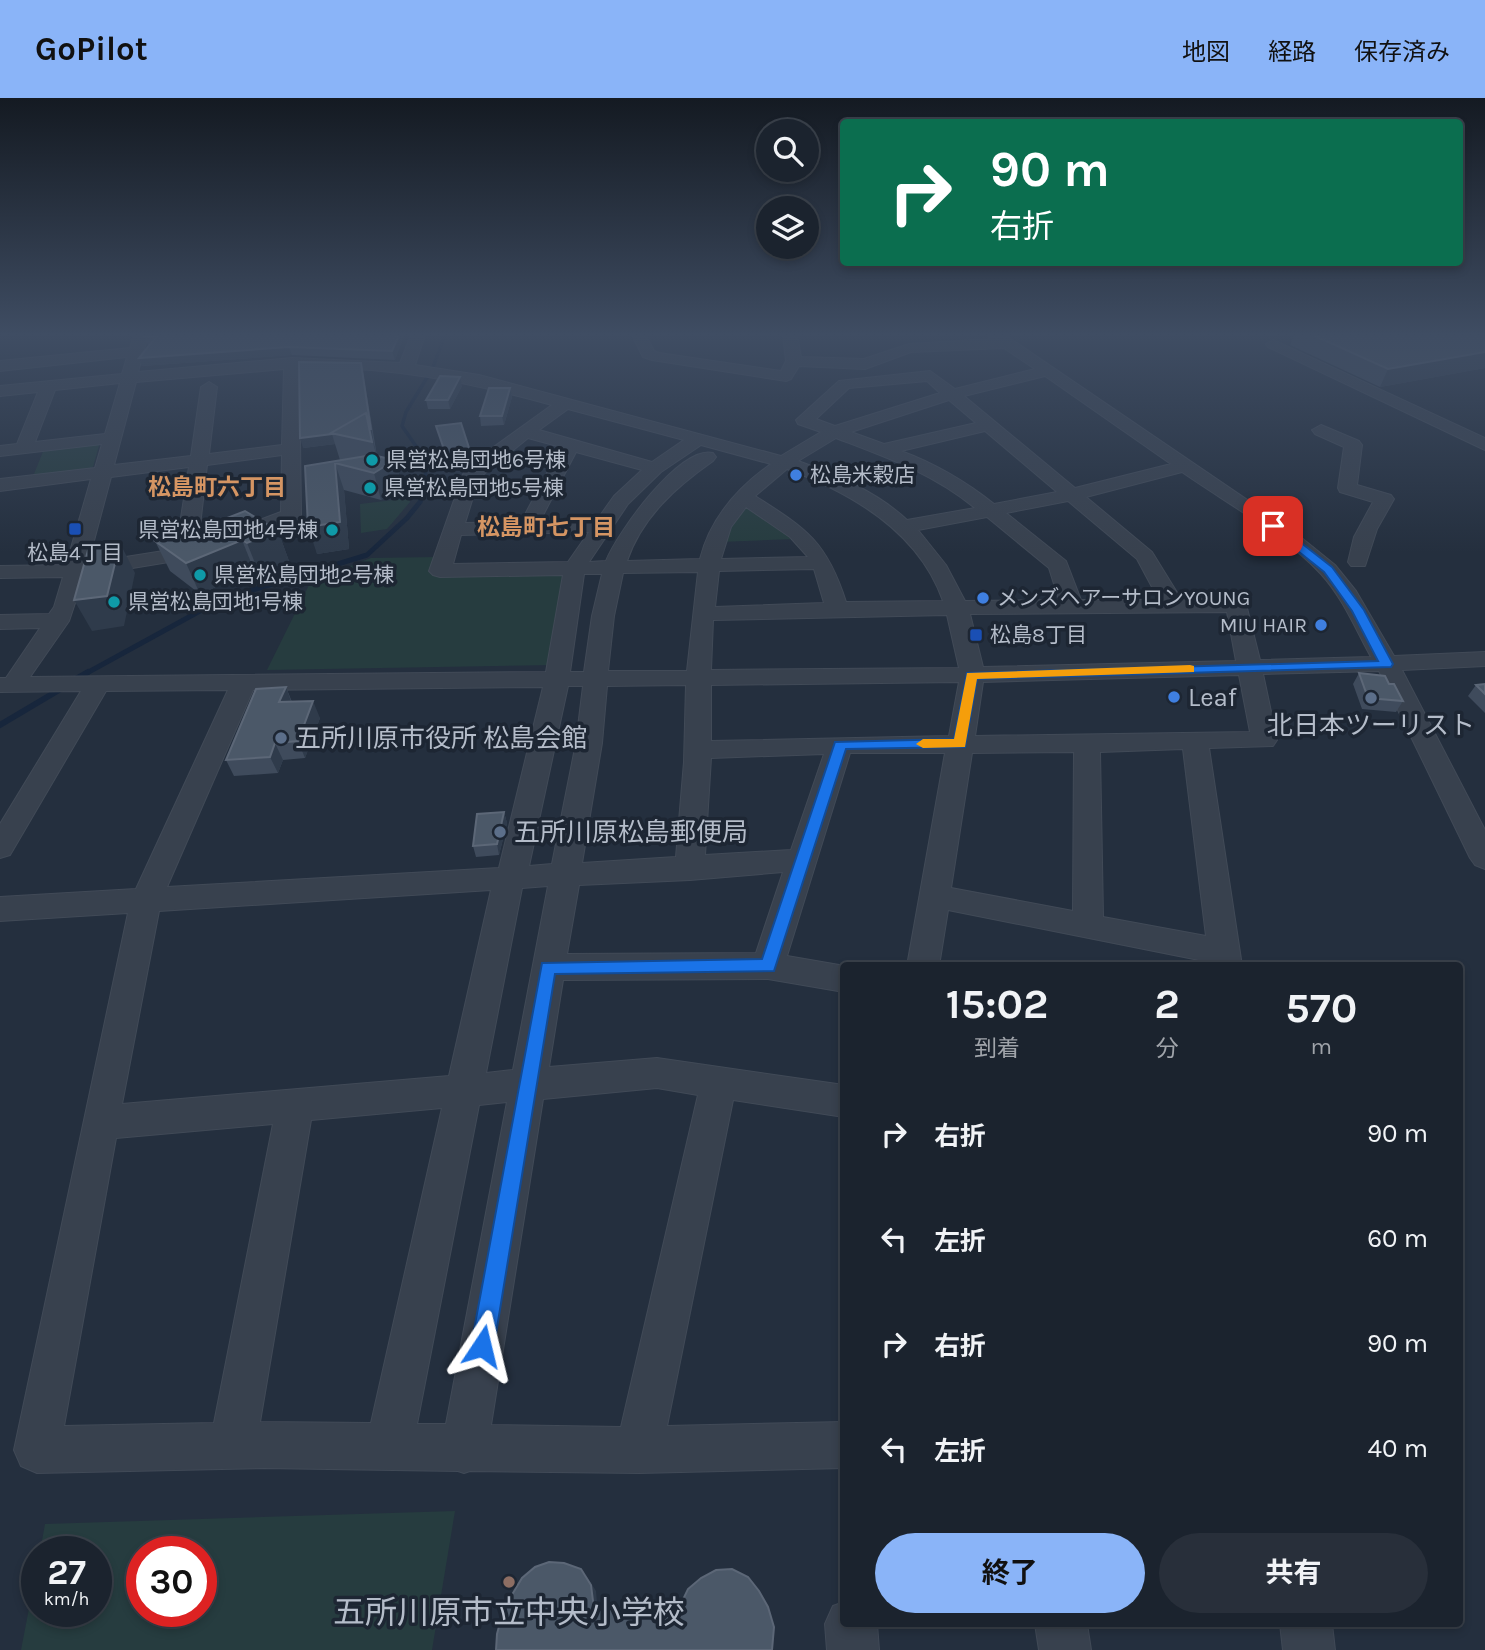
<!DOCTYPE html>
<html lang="ja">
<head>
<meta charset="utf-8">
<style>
	:root { --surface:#1b232e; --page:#282f3a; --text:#f1f3f6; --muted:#a0a4aa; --line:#39404a; --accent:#8ab4f8 }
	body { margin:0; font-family:Karla,"Noto Sans JP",sans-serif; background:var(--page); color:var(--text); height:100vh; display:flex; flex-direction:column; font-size:26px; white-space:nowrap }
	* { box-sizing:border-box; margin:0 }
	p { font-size:23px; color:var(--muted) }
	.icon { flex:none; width:38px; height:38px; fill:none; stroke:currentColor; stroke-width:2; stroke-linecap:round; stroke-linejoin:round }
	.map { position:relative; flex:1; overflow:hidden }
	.details { position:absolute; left:840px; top:864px; width:623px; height:665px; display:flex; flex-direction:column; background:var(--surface); border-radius:7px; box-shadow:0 4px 10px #0003,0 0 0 2px var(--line) }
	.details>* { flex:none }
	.guide { position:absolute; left:840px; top:21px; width:623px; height:147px; border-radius:7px; box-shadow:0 4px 10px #0003,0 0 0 2px var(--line); background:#0b6e4f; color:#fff; overflow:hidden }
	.controls { position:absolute; left:756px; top:21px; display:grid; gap:14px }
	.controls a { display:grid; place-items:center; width:63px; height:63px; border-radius:50%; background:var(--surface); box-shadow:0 4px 10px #0003,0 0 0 2px var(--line); font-size:35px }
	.speed { position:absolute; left:21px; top:1438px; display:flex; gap:14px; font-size:35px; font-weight:700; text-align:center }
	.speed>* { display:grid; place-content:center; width:91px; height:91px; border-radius:50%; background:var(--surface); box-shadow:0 4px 10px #0003,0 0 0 2px var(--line); line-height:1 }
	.speed small { font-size:18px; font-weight:400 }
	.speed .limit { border:10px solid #d22; background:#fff; color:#111 }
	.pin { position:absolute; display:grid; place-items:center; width:60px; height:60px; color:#fff; margin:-30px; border-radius:14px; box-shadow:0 4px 10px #0006 }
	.me { position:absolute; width:77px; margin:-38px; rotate:10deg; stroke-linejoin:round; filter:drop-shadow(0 0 5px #0008) }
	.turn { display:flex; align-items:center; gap:24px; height:147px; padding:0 35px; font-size:32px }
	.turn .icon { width:91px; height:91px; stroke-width:2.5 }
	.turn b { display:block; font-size:49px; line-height:60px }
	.eta { display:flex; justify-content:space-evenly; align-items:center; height:119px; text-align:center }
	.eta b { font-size:42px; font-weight:700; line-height:49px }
	.primary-button { display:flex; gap:14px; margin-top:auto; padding:14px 35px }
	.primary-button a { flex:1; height:80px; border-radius:42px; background:var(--accent); color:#111; font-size:28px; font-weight:700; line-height:80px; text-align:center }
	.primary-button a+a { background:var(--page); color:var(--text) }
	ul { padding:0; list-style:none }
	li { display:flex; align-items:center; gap:21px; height:105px; padding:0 35px }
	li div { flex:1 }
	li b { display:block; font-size:26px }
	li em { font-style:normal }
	header { display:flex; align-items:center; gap:42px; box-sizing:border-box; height:98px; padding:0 35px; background:var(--accent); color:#111 }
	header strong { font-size:33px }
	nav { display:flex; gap:38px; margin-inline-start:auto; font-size:24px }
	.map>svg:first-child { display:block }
	.green { fill:#263c3f; fill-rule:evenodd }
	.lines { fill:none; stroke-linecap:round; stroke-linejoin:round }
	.stream-far2 { stroke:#17263c; stroke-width:3.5 }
	.stream-far1 { stroke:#17263c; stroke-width:5 }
	.stream { stroke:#17263c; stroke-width:6 }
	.minor-casing { stroke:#414a57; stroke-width:2 }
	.minor { fill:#38414e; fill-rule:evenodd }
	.wall { fill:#3f4b5c }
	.shaded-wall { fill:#2f3b4b }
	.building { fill:#4b5868; stroke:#5c6777; stroke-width:2 }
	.route { fill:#1a73e8; stroke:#114b97; stroke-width:2 }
	.slow { fill:#f59e0b }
	.culture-dot { fill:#0f9aa8; stroke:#1d2633; stroke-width:2.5 }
	.shop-dot { fill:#3f7fe0; stroke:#1d2633; stroke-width:2.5 }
	.transit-dot { fill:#1a4fb4; stroke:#1d2633; stroke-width:2.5 }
	.service-dot { fill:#5c6f8a; stroke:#1d2633; stroke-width:2.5 }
	.education-dot { fill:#8d6e63; stroke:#1d2633; stroke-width:2.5 }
	.labels { text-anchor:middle; stroke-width:7; stroke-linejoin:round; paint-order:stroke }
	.far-poi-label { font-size:21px; fill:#b4bcc9; stroke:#1d2633; text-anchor:start }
	.far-neighbourhood-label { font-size:23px; font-weight:bold; fill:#d59563; stroke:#1d2633 }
	.poi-label { font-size:26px; fill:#b4bcc9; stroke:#1d2633; text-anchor:start }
	.near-poi-label { font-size:32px; fill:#b4bcc9; stroke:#1d2633 }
</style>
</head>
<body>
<header>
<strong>GoPilot</strong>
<nav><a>地図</a><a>経路</a><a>保存済み</a></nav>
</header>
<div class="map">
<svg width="1485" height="1552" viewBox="0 0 1485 1552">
	<rect width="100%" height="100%" fill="#242f3e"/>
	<path class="green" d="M100,344L93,369L83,374L32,381L44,351Z
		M409,400L410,404L387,431L361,435L360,406Z
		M744,404L795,441L720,444Z
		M437,459L432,476L567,474L554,567L267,572L311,483L371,460Z
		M455,1413L432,1552H21L37,1469V1514H96V1454H40L45,1426ZM201,1454V1514H142V1454Z"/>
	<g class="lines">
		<path class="stream-far2" d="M433,269L445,237
			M426,386L425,361L402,328L406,314L428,278"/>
		<path class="stream-far1" d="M85,576L220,502L367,457L407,420L420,404L426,384"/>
		<path class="stream" d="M74,582L88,574
			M0,627L64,589"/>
		<defs>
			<path id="minor" d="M134,237H148L138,274L292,260L400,265L411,237H425L415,267L479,277L781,358L821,334L798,326L796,322L839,283L930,273L955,291L1035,271L1004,250L911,254L865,271L799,268L791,281L786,283L652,262L643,259L632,237H646L654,253L659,255L781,273L786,263L783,237H797L801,259L864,261L909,246L992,241L988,237H1005L1293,433L1335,467L1356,493L1394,558L1485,554V568L1402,572L1485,732V771L1475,767L1470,760L1379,573L1263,576L1277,642L1273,648L1209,650L1242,868H1210L1209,864L948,812L939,868H907L945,655H850L787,858L845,868L844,894L768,881L563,882L549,969L657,960L844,987V1019L733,1002L667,1328L844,1324V1370L639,1375L470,1373L464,1375L458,1373L264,1370L37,1375L21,1368L14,1352L128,815L0,823V799L136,791L228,592L106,593L10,757L0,760V726L81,593L0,594V580H6L40,530L0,531V517L49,516L54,509L63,479L0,480V468L66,467L91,381L0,393V381L95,370L102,346L0,358V348L17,346L38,294L0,298V288L122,276L127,259L0,273V263L130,250ZM299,270C386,267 469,284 552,307L477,361L464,374L429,473L433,477L440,479L563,477L546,574L30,579L69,523L84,478L193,460L298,421L301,417ZM284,271L282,347L209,356L217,289L209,284L201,289L191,358L114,367L136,284ZM1045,278L1171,366L1075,390L964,298ZM927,283L940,295L835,328L816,321L849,290ZM120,285L105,336L35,344L55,292ZM949,302L976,325L884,346L851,334ZM568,311L684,342L652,364L539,332ZM985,333L1057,394L994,406C965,383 936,366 901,353ZM528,340L561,349L521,424L465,425L479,380ZM836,340C888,360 932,375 975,410L907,422C877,394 837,377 798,363ZM701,347L771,366C737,390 710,421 700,461L627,463C642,419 676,389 713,363L716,359L713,355C680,347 617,435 606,463L589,464L628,406L661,374ZM576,354L642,372L614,398L597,422L540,423ZM282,357L281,414L198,445L207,367ZM189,369L176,451L88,465L111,379ZM787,371C852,395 919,434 943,503L846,504C827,444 807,431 755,398ZM1182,374C1225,404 1286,438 1321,476C1343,500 1356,532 1371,559L1260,562L1245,502L1181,501L1152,454L1086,399ZM1068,403L1137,461L1159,502H1081L1066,463L1006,415ZM746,409L790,439L808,459L721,461L731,429ZM987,419L1049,470L1059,502L965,503L946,467L918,432ZM589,434L568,464L453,466L461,437ZM814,471L824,505L715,509L719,473ZM698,474L687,573H608L614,518L623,475ZM584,476H602L592,518L584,574H570ZM1227,514L1236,563L983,569L970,516ZM947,517L959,570L711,572L713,522ZM1239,577L1250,634L975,638L983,584ZM959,584L949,638L711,643V587ZM686,587L684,664L676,759L582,765L602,645L607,588ZM568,588H583L576,645L552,766L529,768ZM543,589L499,770L167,789L253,592ZM1183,651L1206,838L1103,819L1100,654ZM1074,654L1073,813L951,790L972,655ZM824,656L791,752L705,757L711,660ZM783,774L756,855L567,856L579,787L690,782ZM548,788L513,972L486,975L522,790ZM491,792L449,978L122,1006L159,813ZM657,990L698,997L621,1329L491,1327L543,1001ZM507,1004L446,1326H417L479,1007ZM442,1010L371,1325L260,1324L311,1022ZM273,1026L214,1325L64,1328L116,1040Z
				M1273,242L1485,340V352L1268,249L1266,246Z
				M1321,327L1359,343L1362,347L1357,387L1391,397L1394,401L1377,431L1365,468H1351L1348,464L1354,439L1373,404L1340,394L1338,390L1344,349L1315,336L1312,332Z
				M844,1504V1526H877L879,1552H827L825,1526L833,1508Z
				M1035,1526H1087L1091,1552H1039Z
				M1280,1526H1332L1335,1552H1283Z"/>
		</defs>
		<use href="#minor" class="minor-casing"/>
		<use href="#minor" class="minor"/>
	</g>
	<path class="wall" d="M404,237L395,262L292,257L142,268L139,260L149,248L144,239Z
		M1294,237H1485V270L1380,289L1290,247Z
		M363,274L377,358L395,362L402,389L381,402L344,392L349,451L317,456L305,368L340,362L335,346L303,350Z
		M462,288L450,311H428L426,302Z
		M510,290L512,299L504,327L481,328L480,318Z
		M278,433L289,463L259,475L254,472L200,496L170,473L155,443L191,434Z
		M1359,575L1389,586L1403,603L1396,614L1362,611L1353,586Z
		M1485,586V615L1468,598L1476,587Z
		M286,589L292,604L320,620L305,660L283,662L278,675L234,678L226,662Z
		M504,714L507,725L499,757L476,759L473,748Z"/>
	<path class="shaded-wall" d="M399,237H404L395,262L392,253Z
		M289,249L292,257L142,268L139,260Z
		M1485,254V270L1380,289L1388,271Z
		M361,265L363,274L373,341L380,371L395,362L402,389L381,402L374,375L380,371L372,341L364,342Z
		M460,279L462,288L450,311L448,302Z
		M510,290L512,299L504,327L502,318Z
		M332,336L335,346L303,350L300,340Z
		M470,353L472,363L448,367L446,357Z
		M335,365L344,392L349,451L317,456L308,429Z
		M278,433L289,463L259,475L247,445Z
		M242,442L254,472L200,496L186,465Z
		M120,445L135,475L124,528L92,533L74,502Z
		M286,589L292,606L279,604Z
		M313,603L320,620L305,660L298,643Z
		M275,645L283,662L278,675L270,659Z
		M504,714L507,725L499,757L497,746Z
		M586,1477L596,1493L598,1517L594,1511Z"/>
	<path class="building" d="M145,237H399L392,253L289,249L139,260L156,239H144Z
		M1313,237H1485V254L1388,271Z
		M299,264L361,265L371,332L366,315L331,335L332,336L300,340Z
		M440,278L460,279L448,302H426Z
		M489,290H510L502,318H480Z
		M366,315L372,344L331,335Z
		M461,325L470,353L446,357L436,328Z
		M372,357L395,362L374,375L335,365L340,424L308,429L305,368Z
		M245,413L278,433L247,445L242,442L186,465L155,443L187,431L191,434Z
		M120,445L107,498L74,502L89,449Z
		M1359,575L1385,578L1389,586H1394L1403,603L1368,600Z
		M1485,586V596L1476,587Z
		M286,589L279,604L313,603L298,643L275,645L270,659L226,662L256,591Z
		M504,714L497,746L473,748L477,716Z
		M549,1464L564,1465L581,1471L591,1487L594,1511L678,1512L688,1491L701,1480L716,1472L732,1471L748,1479L759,1493L768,1509L774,1529L772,1552H496L497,1536L504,1510L522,1480L535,1469Z"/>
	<linearGradient id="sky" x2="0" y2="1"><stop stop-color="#141a22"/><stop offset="0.52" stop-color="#3f4d63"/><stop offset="1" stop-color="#3f4d63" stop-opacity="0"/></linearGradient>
	<rect width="1485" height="455" fill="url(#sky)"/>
	<path class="route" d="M1269,426H1277L1332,469L1364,512L1393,566L1391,569L977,581L965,649L846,651L774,873L555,876L494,1248L490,1256L482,1259L474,1256L471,1248L542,865L762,861L835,644L954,641L967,575L1378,563L1352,513L1324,474L1269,430Z"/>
	<path class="slow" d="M1190,567L1194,568V574L977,581L965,649L923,650L916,646L923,641H954L967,575Z"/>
	<g class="culture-dot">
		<circle cx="372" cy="362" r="7"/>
		<circle cx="370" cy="390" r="7"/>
		<circle cx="332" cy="432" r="7"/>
		<circle cx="200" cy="477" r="7"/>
		<circle cx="114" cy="504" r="7"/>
	</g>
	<g class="shop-dot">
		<circle cx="796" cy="377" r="7"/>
		<circle cx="983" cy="500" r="7"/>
		<circle cx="1321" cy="527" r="7"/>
		<circle cx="1174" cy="599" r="7"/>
	</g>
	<g class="transit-dot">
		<rect x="68" y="424" width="14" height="14" rx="3.5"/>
		<rect x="969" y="530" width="14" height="14" rx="3.5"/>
	</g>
	<g class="service-dot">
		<circle cx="1371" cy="600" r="7"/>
		<circle cx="281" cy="640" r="7"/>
		<circle cx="500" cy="734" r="7"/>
	</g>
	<circle class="education-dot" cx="509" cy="1484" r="7"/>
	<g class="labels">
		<g class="far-poi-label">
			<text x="386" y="369">県営松島団地6号棟</text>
			<text x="810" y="384">松島米穀店</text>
			<text x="384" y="397">県営松島団地5号棟</text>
			<text x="318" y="439" text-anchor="end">県営松島団地4号棟</text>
			<text x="75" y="462" text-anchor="middle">松島4丁目</text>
			<text x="214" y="484">県営松島団地2号棟</text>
			<text x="997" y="507">メンズヘアーサロンYOUNG</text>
			<text x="128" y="511">県営松島団地1号棟</text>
			<text x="1307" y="534" text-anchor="end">MIU HAIR</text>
			<text x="990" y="544">松島8丁目</text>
		</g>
		<g class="far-neighbourhood-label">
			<text x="217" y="397">松島町六丁目</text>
			<text x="546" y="437">松島町七丁目</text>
		</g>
		<g class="poi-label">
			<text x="1188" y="608">Leaf</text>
			<text x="1371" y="636" text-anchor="middle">北日本ツーリスト</text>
			<text x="295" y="649">五所川原市役所 松島会館</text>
			<text x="514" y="743">五所川原松島郵便局</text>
		</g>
		<g class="near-poi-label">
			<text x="509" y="1525">五所川原市立中央小学校</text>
		</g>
	</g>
</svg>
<div class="controls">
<a><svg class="icon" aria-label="search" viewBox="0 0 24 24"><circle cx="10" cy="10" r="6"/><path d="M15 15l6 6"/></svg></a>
<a><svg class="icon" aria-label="layers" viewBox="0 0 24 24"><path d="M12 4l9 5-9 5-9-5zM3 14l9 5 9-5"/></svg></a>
</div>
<div class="speed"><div>27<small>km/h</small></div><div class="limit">30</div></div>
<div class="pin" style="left:1273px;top:428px;background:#d93025"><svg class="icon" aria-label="arrive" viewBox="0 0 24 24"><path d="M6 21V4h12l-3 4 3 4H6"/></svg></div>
<svg class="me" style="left:482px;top:1248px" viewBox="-20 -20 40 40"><path d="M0-17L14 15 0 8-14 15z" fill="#1a73e8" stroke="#fff" stroke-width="4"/></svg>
<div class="guide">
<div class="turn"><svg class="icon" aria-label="right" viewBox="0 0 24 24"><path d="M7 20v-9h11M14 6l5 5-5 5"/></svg><div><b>90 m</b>右折</div></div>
</div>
<section class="details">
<div class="eta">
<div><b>15:02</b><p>到着</p></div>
<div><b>2</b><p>分</p></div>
<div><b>570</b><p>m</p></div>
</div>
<ul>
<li><svg class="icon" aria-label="right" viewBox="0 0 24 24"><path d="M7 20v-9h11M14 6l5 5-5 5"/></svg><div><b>右折</b></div><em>90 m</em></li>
<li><svg class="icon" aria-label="left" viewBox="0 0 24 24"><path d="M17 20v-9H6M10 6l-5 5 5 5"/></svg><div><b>左折</b></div><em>60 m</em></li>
<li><svg class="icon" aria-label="right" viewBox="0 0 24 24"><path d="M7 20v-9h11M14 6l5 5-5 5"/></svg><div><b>右折</b></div><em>90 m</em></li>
<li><svg class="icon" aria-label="left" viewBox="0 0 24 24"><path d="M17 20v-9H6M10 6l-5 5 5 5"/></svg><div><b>左折</b></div><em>40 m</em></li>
</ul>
<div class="primary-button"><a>終了</a><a>共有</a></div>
</section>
</div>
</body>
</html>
